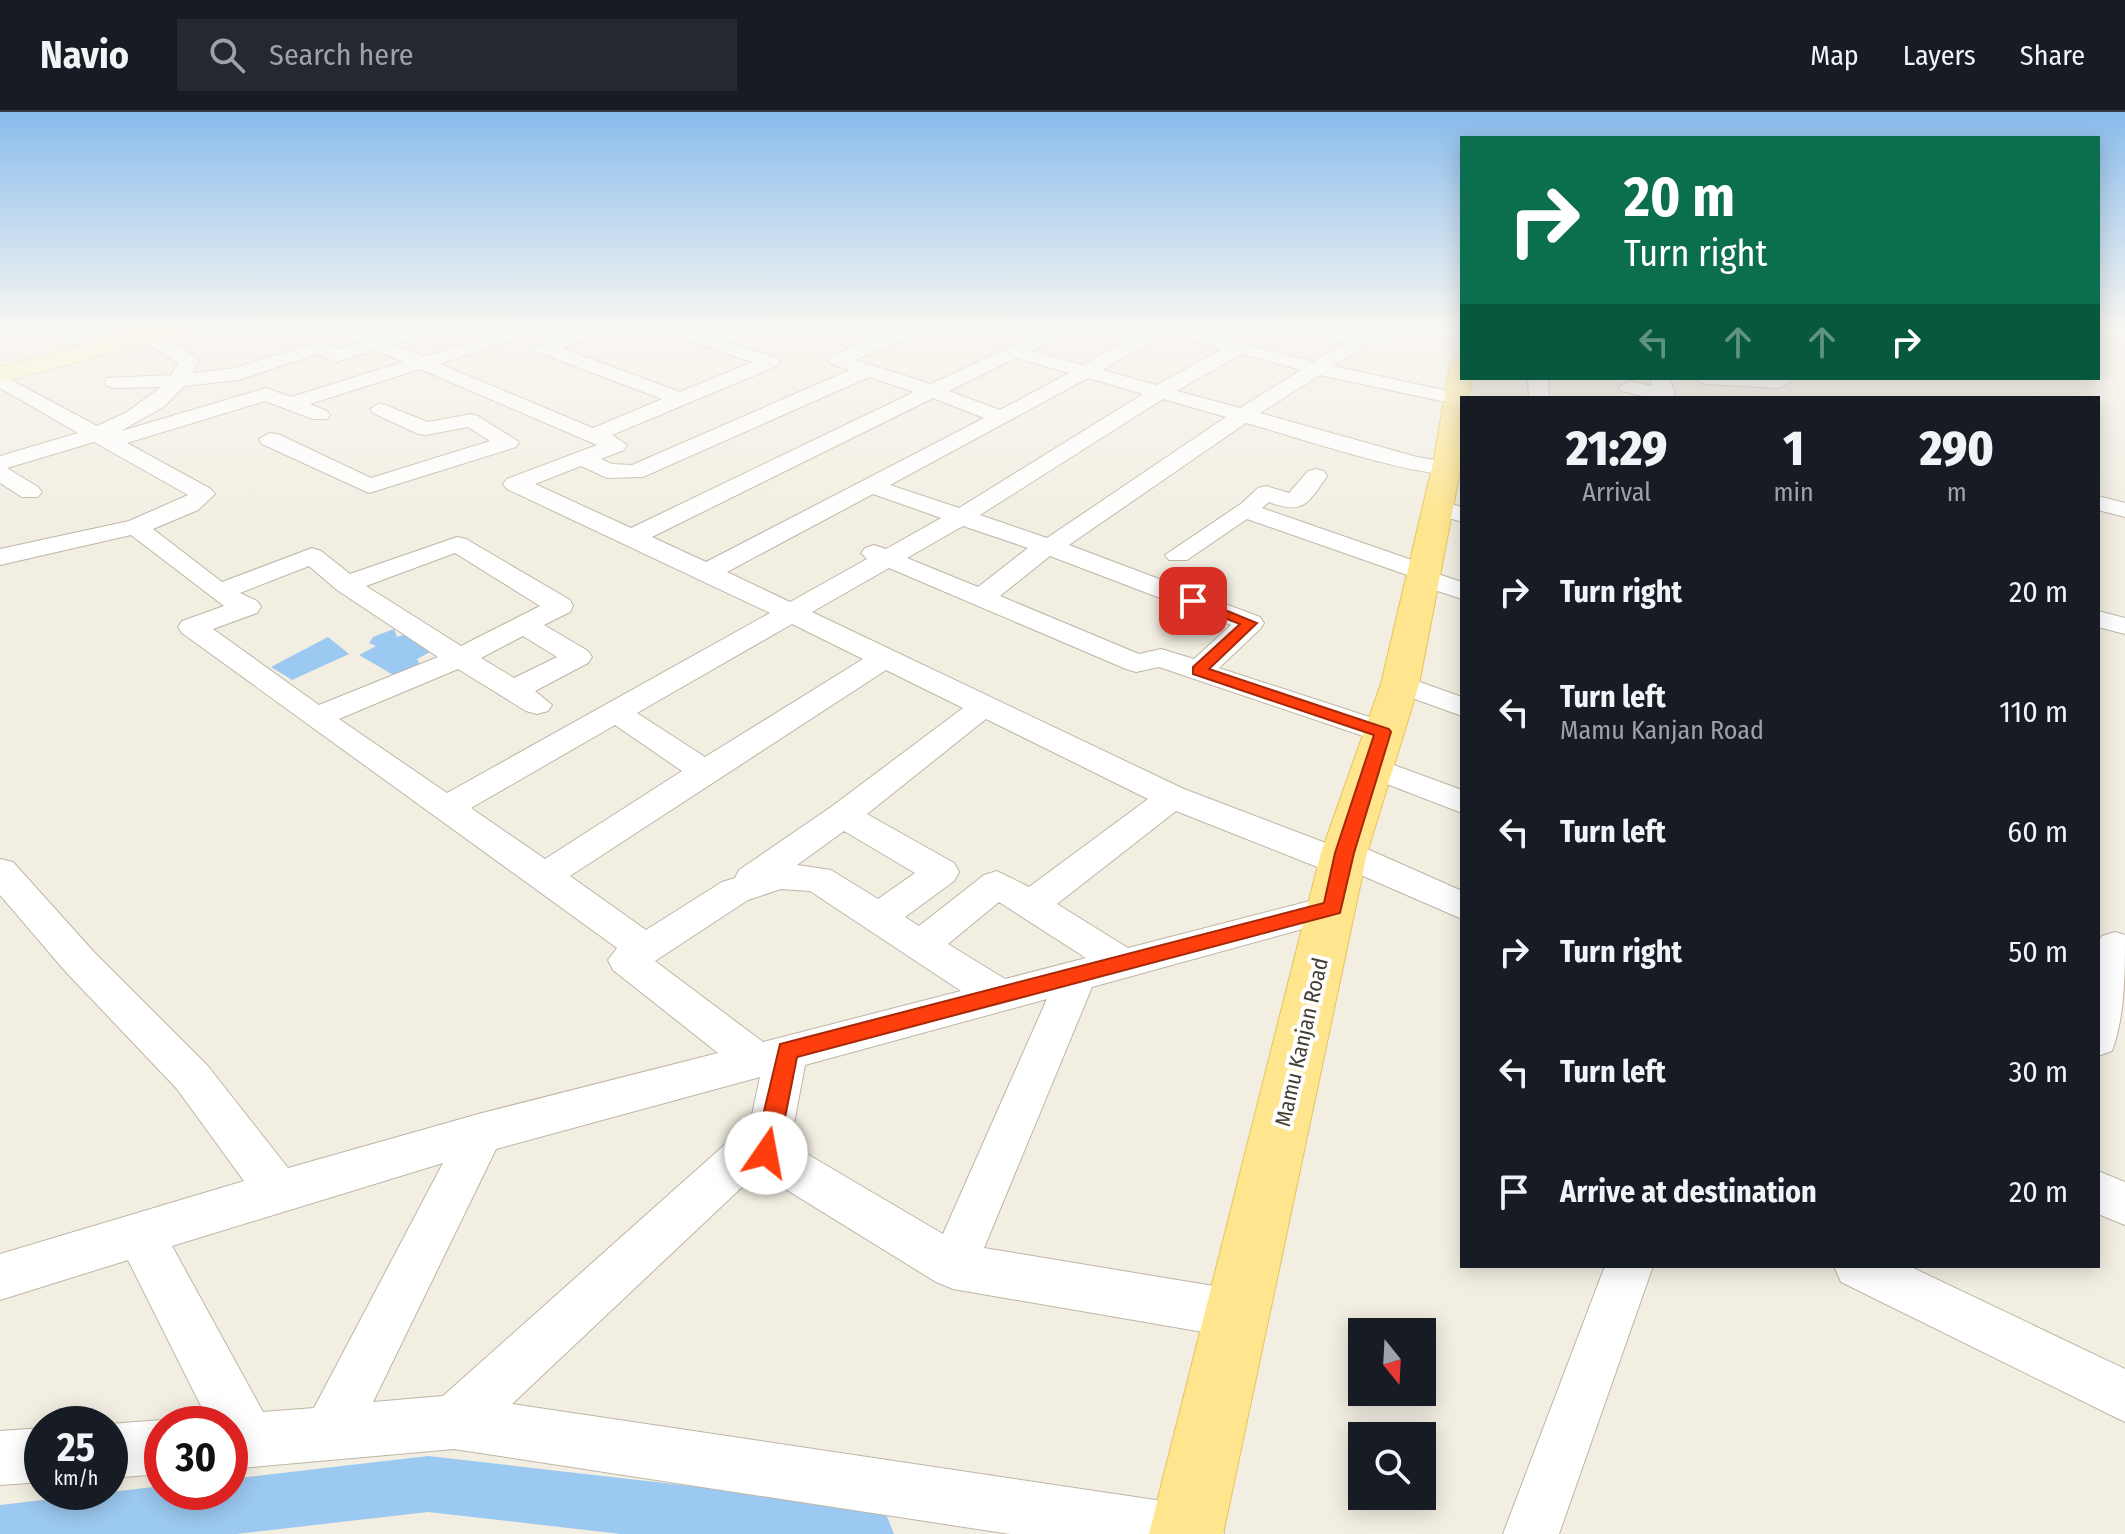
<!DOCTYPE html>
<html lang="en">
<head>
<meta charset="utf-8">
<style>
	:root { --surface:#171b24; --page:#242831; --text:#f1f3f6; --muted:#9ea1a6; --line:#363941 }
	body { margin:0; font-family:"Fira Sans Condensed",sans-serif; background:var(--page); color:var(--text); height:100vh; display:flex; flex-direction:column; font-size:30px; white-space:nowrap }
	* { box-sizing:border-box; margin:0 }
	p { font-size:26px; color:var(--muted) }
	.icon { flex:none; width:44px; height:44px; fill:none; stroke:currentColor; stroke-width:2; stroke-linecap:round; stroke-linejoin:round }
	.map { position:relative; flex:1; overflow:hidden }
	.panel { position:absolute; left:1460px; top:284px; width:640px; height:872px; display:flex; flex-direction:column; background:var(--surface); border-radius:0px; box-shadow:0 4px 20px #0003 }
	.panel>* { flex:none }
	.top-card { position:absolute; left:1460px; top:24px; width:640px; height:244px; border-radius:0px; box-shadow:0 4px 20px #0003; background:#0b6e4f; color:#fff; overflow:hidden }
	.needle { width:52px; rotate:162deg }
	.buttons { position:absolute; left:1348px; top:1206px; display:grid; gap:16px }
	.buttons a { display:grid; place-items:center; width:88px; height:88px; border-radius:0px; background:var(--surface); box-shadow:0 4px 20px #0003; font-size:40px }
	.speed { position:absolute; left:24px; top:1294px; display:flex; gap:16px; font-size:40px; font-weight:700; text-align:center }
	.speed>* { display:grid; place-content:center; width:104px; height:104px; border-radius:50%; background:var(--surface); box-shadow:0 4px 20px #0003; line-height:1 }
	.speed small { font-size:20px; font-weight:400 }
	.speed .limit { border:12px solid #d22; background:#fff; color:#111 }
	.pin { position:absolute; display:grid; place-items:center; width:68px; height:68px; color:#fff; margin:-34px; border-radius:16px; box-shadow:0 4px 12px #0006 }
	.me { position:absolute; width:88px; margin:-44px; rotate:12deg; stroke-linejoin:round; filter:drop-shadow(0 0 6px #0008) }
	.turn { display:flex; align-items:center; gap:28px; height:168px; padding:0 32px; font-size:36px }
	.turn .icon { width:104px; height:104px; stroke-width:2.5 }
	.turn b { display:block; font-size:56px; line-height:68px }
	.lanes { display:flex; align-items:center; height:76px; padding:0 32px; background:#0003; justify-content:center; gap:40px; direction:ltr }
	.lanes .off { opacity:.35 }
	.eta { display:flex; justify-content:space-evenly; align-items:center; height:136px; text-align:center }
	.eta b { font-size:48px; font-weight:800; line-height:56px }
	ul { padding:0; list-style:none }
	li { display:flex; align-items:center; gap:24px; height:120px; padding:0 32px }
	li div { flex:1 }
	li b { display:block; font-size:30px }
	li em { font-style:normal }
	header { display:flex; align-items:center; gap:48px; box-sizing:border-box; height:112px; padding:0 40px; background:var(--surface); border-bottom:2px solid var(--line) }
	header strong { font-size:38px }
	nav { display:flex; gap:44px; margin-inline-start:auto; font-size:28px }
	.search { width:560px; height:72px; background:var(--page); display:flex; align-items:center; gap:20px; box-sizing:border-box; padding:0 28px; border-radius:0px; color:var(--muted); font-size:30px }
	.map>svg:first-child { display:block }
	.water { fill:#9cc9f1 }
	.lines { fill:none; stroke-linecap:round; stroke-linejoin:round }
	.canal { fill:#9cc9f1; fill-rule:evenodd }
	.street-casing { stroke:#bdb6a5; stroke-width:2 }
	.secondary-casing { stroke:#d3c590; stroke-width:2 }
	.primary-casing { stroke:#e5c45c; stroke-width:2 }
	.street { fill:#fff; fill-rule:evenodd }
	.secondary { fill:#fff3bf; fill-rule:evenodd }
	.primary { fill:#ffe58e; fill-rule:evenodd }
	.route { fill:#fe3e0c; stroke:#a52808; stroke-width:2 }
	.labels { text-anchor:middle; stroke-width:8; stroke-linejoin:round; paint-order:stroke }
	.street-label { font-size:22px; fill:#433e33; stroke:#fff }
</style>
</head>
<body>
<header>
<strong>Navio</strong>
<div class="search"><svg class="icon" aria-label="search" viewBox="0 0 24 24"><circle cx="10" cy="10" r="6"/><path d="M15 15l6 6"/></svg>Search here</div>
<nav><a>Map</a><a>Layers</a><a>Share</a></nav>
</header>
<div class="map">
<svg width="2125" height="1422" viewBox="0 0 2125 1422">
	<rect width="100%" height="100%" fill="#f2eee2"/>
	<path class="water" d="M394,517L397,525L417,518L430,540L417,547L421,555L395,564L359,543L376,534L369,531L373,525Z
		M328,525L349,542L292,568L271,555Z"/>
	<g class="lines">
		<path class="canal" d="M428,1344L866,1394L886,1402L894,1422H621L428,1400L236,1422H0V1393L162,1374V1380H230V1367Z"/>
		<defs>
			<path id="street" d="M21,215H71L108,236L99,242L57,222L44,225Z
				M328,215H352L378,226L415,215H442L439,219L394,232L424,245L515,215H549L570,222L592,215H619L616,219L562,236L680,280L752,250L659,219L656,215H682L708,224L733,215H758L755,219L726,230L777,246L780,250L777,254L612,323L627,333L624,338L601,347L612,352L632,353L850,258L831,252L828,248L831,244L904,215H928L925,219L855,248L931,272L1053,215H1076L1032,239L1083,253L1148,215H1177L1314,250L1346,230L1299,219L1296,215H1327L1359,222L1371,215H1389L1387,220L1333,254L1462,282L1465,286L1455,292L1320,263L1260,301L1417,345L1453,351L1456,356L1453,361C1423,368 1284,321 1246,311L1069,433L1260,505L1264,511L1260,517L1219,556L1394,613L1399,620L1394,627L1383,629L1372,627L1159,555L1136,560L1126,557L889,456L812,500L1184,677L1331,733L1344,729L1356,732L1462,779V807L1354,760L1342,763L1330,760L1176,699L1057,792L1128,836L1333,783L1346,787L1351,796L1346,805L1092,875L984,1136L1238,1178L1256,1185L1263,1202L1256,1219L1238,1226L953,1177L936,1170L758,1060L512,1292L1196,1394L1216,1402L1224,1422H1010L454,1337L230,1357V1312H210L128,1148L0,1188V1142L244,1069L177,977L65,859L0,783V747L13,750L93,839L207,953L288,1056L482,1001L718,941L613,858L608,848L617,836L182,521L178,515L182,509L224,494L131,423L0,453V437L129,409L188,383L94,330L7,356L38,375L42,380L38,385H22L0,371V344L78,321L0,276V262L97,314L127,300L161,275L114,276L107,274L104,270L107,266L171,263L178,251L140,227L137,223L140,219H152L196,245L199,249L192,261L235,256L320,229L338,237L359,231ZM532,221L552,228L535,236L537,240L662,287L593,316L440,252ZM1165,222L1222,237L1157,273L1102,258ZM376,238L403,250L291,285L266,276L121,319L165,294L184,274L238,268L318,242L336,250ZM1241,242L1301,258L1240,296L1177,279ZM1016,246L1069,261L1000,298L949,279ZM420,257L597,333L507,367L503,372L507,377L770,501L447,681L339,607L458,557L526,599L537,602L548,599L552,593L535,579L588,551L592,545L588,539L544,513L570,500L573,494L570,488L466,427L457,425L350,462L321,439L312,436L222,470L153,417L198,398L215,382L211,377L127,331L265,289L313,307H327L330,303L327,299L310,292ZM869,265L914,280L631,416L535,372L581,354L607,366L643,365ZM1088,266L1143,282L959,396L890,373ZM933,286L984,306L706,450L652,425ZM1163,287L1226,305L1047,426L980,403ZM873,382L941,406L886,437L874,433L865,436L861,441L867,447L790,490L727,460ZM963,414L1028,436L978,475L907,446ZM455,441L540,494L461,534L366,474ZM1050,444L1231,513L1194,547L1161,537L1139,542L1000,484ZM309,454L337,478L438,545L319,593L213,517L257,501L261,495L257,489L240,481ZM792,512L863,547L705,645L637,601ZM523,524L557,545L514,566L481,546ZM886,558L963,596L831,695L739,758L735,766L722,770L646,818L570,764ZM986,607L1148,687L1029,775L997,759L984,763L919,814L905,805L954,769L959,760L954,751L867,702ZM615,613L682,659L545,747L471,696ZM844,719L915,761L878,787L831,758L797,753ZM781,777L810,779L961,879L763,930L655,849L748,788ZM999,790L1086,846L1005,867L948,832ZM1047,887L943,1122L790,1032L805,953ZM760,965L749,1017L739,1020L443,1284L373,1290L496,1037ZM443,1051L314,1296L263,1300L172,1134Z
				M994,215H1017L1001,223L995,222L992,218Z
				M1528,266H1548L1549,286H1529Z
				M1650,266H1670L1675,283L1673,286H1651L1622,279L1619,275L1629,269L1652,274Z
				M1694,266H1787L1790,270L1780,276L1704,272Z
				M380,291L428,310L471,302L478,304L519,330L516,335L369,381L262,332L259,327L270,321L278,322L371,366L490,329L468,315L426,323L418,322L373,301L370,297Z
				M1316,357L1324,359L1327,364C1308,392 1303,403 1269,390L1262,396L1432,455L1435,461L1462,470V487L1413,471L1410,464L1247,407L1187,448H1169L1165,443L1242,391L1258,376L1266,374L1289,381L1308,359Z
				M2098,384L2125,391V405L2098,398Z
				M1437,388L1462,395V410L1429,400L1425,395L1429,390Z
				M2098,499L2125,506V522L2098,515Z
				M1400,563L1462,585V604L1390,578L1385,572L1390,566Z
				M1372,645L1462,678V701L1361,662L1356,655L1361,648Z
				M2115,820L2125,823C2125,861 2125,904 2112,939L2098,944V830L2102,824Z
				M2098,1059L2125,1070V1113L2098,1102Z
				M1605,1154H1653L1559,1422H1503Z
				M1834,1154H1909L2125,1257V1310L1841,1170Z
				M162,1308L172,1312H162V1362L110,1366V1312Z
				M42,1316V1370L0,1373V1319Z"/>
			<path id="secondary" d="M152,215H190L186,220L0,271V255Z"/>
			<path id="primary" d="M1462,246V266H1472L1468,286H1462V349L1419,572L1367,741L1223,1422H1149L1321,741L1381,572L1434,347L1450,253L1453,248Z"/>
		</defs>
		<use href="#street" class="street-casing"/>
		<use href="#secondary" class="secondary-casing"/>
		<use href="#primary" class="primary-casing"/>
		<use href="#street" class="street"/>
		<use href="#secondary" class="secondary"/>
		<use href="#primary" class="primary"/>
	</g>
	<linearGradient id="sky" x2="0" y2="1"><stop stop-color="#89bcec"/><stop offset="0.52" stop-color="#f9f7f2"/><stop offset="1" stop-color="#f9f7f2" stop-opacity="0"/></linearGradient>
	<rect width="2125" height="414" fill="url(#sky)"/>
	<path class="route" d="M1193,485L1257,511L1209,557L1389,617L1391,620L1354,741L1340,801L797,945L778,1041L775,1049L766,1052L758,1049L754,1041L780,932L1324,791L1335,741L1374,623L1193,562V555L1240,512L1188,492V486Z"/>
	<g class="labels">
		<g class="street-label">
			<text transform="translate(1301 930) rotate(-77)" y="8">Mamu Kanjan Road</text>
		</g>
	</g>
</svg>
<div class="buttons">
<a><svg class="needle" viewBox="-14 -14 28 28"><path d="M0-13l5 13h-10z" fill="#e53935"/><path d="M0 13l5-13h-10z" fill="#9ea1a6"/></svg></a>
<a><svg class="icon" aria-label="search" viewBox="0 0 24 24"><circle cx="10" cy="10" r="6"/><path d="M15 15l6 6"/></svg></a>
</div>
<div class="speed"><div>25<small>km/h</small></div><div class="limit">30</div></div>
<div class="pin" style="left:1193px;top:489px;background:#d93025"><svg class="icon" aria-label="arrive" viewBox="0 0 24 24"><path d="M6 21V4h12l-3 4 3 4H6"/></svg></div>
<svg class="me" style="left:766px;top:1041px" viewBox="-20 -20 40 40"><circle r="19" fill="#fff"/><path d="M0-13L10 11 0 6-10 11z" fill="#fe3e0c"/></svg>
<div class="top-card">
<div class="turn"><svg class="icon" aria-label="right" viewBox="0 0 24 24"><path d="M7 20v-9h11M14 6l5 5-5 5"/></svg><div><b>20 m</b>Turn right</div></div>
<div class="lanes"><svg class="icon off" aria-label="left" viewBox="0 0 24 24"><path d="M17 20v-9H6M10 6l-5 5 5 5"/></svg><svg class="icon off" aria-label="ahead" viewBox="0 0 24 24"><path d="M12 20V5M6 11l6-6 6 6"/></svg><svg class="icon off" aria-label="ahead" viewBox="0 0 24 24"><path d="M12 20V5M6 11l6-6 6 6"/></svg><svg class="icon" aria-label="right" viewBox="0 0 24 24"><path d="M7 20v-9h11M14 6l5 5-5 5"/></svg></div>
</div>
<section class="panel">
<div class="eta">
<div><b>21:29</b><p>Arrival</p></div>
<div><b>1</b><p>min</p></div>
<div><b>290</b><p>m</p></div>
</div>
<ul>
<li><svg class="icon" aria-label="right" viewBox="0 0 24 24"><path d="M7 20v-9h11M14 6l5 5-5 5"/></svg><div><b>Turn right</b></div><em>20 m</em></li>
<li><svg class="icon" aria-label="left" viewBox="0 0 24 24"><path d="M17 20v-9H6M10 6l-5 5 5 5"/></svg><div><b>Turn left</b><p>Mamu Kanjan Road</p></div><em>110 m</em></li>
<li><svg class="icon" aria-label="left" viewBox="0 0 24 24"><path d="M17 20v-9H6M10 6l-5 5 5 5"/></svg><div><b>Turn left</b></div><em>60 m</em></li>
<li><svg class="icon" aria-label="right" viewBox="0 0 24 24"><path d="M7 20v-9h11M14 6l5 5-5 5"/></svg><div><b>Turn right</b></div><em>50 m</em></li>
<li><svg class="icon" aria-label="left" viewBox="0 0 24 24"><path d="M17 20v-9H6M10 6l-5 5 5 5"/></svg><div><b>Turn left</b></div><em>30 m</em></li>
<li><svg class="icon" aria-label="arrive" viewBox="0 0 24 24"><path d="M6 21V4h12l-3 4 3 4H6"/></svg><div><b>Arrive at destination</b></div><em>20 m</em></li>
</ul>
</section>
</div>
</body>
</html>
